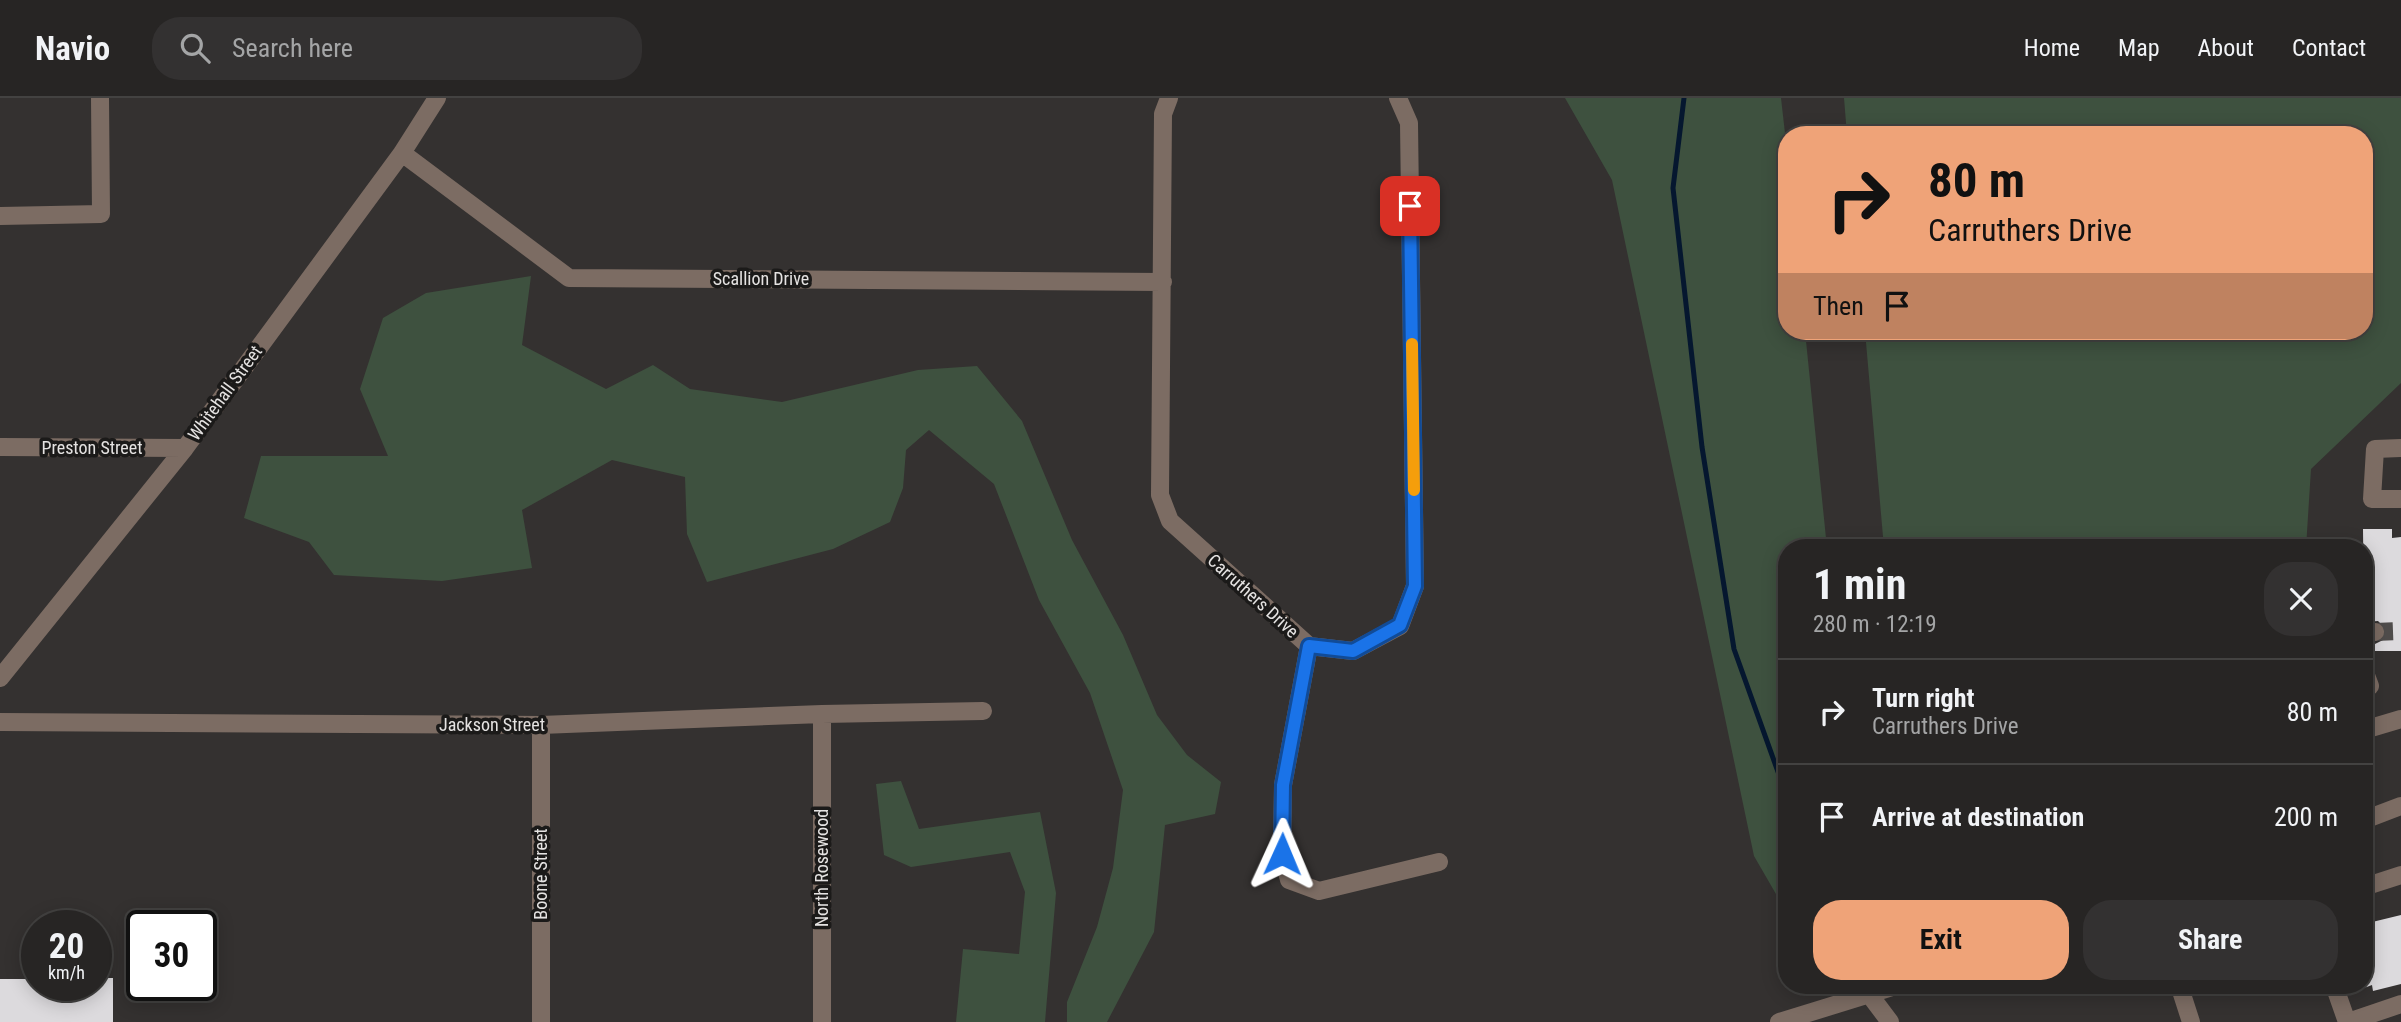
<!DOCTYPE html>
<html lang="en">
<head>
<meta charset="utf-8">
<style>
	:root { --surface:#272524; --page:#333131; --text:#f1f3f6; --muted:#a4a5a6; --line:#434241; --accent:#efa378 }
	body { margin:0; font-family:"Roboto Condensed",sans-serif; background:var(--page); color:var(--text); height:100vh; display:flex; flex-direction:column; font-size:26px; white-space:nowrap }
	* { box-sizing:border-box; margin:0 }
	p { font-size:23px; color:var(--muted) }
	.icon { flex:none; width:38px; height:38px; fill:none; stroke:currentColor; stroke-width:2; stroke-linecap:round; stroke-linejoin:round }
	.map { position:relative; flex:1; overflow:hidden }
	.side { position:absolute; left:1778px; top:441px; width:595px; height:455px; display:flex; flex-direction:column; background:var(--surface); border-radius:28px; box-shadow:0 4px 18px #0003,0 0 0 2px var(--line) }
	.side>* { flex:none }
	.hud { position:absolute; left:1778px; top:28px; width:595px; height:214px; border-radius:28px; box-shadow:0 4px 18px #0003,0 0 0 2px var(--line); background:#efa378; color:#111; overflow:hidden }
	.speed { position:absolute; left:21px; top:812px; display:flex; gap:14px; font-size:35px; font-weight:700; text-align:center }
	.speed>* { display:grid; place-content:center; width:91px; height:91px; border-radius:50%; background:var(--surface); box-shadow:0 4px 18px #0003,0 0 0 2px var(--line); line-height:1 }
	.speed small { font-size:18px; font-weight:400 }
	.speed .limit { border:4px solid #111; border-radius:10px; background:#fff; color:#111 }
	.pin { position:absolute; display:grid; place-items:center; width:60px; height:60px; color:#fff; margin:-30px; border-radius:14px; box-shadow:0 4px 10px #0006 }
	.me { position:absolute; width:77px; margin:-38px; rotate:1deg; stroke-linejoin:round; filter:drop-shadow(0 0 5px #0008) }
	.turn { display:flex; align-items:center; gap:24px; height:147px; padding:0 35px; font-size:32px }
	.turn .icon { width:91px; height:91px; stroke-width:2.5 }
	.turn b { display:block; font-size:49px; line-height:60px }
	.then { display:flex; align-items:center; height:66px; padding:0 35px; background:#0003; gap:14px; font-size:26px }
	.round { display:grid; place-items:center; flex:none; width:74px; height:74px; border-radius:28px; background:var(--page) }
	.headline { display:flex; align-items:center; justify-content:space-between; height:119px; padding:0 35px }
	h1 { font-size:42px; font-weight:700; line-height:52px }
	.primary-button { display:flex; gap:14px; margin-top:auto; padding:14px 35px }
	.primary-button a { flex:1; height:80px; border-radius:28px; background:var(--accent); color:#111; font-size:28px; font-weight:700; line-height:80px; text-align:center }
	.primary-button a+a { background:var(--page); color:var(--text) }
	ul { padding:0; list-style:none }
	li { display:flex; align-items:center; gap:21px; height:105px; padding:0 35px; border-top:2px solid var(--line) }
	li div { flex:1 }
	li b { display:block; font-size:26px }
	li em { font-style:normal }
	header { display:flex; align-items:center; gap:42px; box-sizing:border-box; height:98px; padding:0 35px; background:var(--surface); border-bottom:2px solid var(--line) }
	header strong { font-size:33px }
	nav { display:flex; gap:38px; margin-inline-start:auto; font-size:24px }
	.search { width:490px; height:63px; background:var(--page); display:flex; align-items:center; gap:18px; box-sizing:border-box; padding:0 24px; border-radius:28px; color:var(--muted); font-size:26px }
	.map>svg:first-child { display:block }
	.green { fill:#3e513f }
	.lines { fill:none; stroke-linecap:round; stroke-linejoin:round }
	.stream { stroke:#05172f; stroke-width:5 }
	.building { fill:#dcdadd }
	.minor-tunnel { stroke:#4f4c4b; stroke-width:18; stroke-dasharray:18 9; stroke-linecap:butt }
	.minor { stroke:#7c6c63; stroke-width:18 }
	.route-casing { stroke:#114b97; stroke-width:18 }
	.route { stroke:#1a73e8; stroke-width:12 }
	.slow { stroke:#f59e0b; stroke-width:12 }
	.labels { text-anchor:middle; stroke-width:7; stroke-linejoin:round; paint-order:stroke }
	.street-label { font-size:18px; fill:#e5e3e2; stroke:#1b1a19 }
</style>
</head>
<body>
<header>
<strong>Navio</strong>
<div class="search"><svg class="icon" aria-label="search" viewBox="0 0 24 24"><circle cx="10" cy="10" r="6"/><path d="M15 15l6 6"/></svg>Search here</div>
<nav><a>Home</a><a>Map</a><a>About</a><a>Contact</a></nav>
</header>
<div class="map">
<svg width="2401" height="924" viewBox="0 0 2401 924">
	<rect width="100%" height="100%" fill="#343130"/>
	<path class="green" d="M1565,0H1781L1787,53V233H1805L1827,450H1787V815L1754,758L1612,82Z
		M1844,0H2401V285L2311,371L2306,450H1884L1865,233H2364V37H1847Z
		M531,178L522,247L606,291L653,267L690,291L782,304L918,272L977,268L1022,323L1072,442L1123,537L1157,617L1187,657L1221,684L1215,716L1165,727L1154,834L1107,924H1067V904L1097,829L1113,770L1123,692L1090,595L1039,502L994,386L929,332L906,352L903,390L890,424L833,451L707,484L687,436L685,379L612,362L522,412L532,470L442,483L334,477L309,444L244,420L261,358H388L360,291L383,220L426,195Z
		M901,683L919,731L1040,714L1056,795L1045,924H956L963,851L1019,856L1025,794L1010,754L911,769L884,757L876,686Z"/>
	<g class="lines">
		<path class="stream" d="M1684,0L1673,90L1702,349L1734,551L1787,699"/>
	</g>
	<path class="building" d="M2363,431H2392V440L2401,439V553H2375V546L2383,542L2386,531L2378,523L2364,524Z
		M2401,817V886L2373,893L2372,887L2364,890V826Z
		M96,880H113V924H0V881H37V887H96Z"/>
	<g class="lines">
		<path class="minor-tunnel" d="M2375,534L2401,533"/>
		<path class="minor" d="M1169,0L1163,16L1160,397L1170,423L1309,548L1353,553L1400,528L1415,488L1409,25L1398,0
			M402,55L569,180L1163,184
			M0,118L101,116L100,0
			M0,349L185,350
			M2401,350L2375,351L2372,401H2401
			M2364,536L2375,534
			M1309,548L1283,687L1282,756L1289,782L1319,793L1439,764
			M2364,572L2370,588
			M0,580L185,350L402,55L437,0
			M822,616V924
			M0,624L541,627L822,616L983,613
			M541,627V924
			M2364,632L2401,621
			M2364,722L2401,708
			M2364,789L2401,777
			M2182,887L2181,893L2191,924
			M2334,887L2347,924
			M1869,896L1890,924
			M1779,924L1899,887
			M2348,924L2401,906"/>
	</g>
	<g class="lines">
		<defs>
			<path id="route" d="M1282,756L1283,687L1309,548L1353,553L1400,527L1415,488L1410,108"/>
		</defs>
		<use href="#route" class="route-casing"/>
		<use href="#route" class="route"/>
		<path class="slow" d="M1412,246L1414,392"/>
	</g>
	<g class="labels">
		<g class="street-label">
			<text x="761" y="187">Scallion Drive</text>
			<text transform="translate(225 295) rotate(-54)" y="6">Whitehall Street</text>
			<text x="92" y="356">Preston Street</text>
			<text transform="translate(1253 498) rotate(42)" y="6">Carruthers Drive</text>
			<text x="492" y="633">Jackson Street</text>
			<text transform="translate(822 770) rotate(-90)" y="6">North Rosewood</text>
			<text transform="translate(541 776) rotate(-90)" y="6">Boone Street</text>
		</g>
	</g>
</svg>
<div class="speed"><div>20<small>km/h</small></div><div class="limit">30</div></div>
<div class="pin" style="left:1410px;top:108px;background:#d93025"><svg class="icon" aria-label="arrive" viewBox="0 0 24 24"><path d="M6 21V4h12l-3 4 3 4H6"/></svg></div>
<svg class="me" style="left:1282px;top:756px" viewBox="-20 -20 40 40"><path d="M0-17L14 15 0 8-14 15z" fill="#1a73e8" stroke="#fff" stroke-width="4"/></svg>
<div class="hud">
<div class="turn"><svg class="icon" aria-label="right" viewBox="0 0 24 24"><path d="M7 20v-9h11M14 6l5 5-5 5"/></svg><div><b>80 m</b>Carruthers Drive</div></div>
<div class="then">Then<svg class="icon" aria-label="arrive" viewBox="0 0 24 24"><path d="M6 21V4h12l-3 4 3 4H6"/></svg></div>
</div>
<section class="side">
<div class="headline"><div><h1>1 min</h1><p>280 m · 12:19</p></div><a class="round"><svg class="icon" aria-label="close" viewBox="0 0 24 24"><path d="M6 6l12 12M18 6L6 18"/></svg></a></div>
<ul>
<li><svg class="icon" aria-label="right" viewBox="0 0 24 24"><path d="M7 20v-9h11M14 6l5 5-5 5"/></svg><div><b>Turn right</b><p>Carruthers Drive</p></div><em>80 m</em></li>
<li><svg class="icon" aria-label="arrive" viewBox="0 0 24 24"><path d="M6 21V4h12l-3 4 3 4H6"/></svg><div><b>Arrive at destination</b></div><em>200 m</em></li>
</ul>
<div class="primary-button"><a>Exit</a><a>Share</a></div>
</section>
</div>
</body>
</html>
